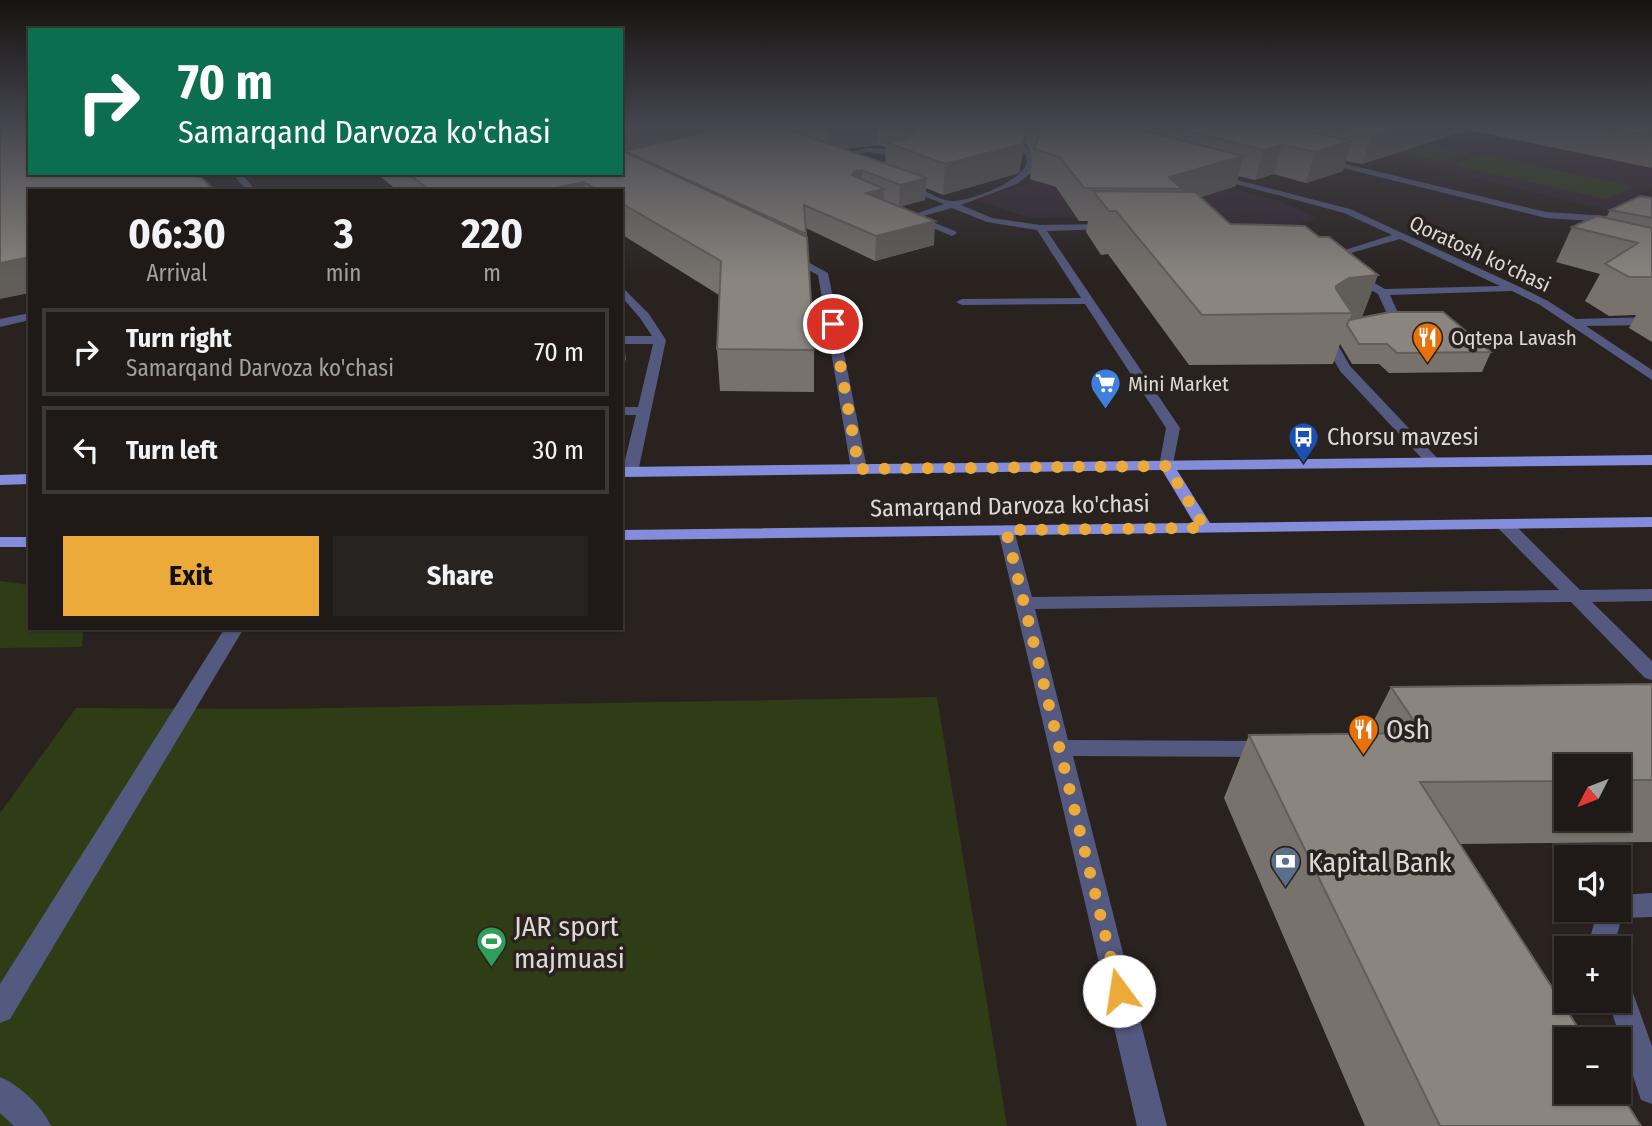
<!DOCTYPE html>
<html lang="en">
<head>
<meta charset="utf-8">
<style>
	:root { --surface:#1f1a17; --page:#272320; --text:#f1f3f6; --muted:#a1a1a1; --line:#3c3836; --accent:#ebaa39 }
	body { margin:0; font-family:"Fira Sans Condensed",sans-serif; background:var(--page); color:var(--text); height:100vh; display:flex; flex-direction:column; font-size:26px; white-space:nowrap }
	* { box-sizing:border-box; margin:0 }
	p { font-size:23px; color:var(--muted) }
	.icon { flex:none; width:38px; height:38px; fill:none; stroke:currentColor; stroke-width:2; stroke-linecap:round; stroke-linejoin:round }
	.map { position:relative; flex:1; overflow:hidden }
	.drawer { position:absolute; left:28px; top:189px; width:595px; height:441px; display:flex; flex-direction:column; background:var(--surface); border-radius:0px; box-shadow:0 2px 5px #0004,0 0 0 2px var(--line) }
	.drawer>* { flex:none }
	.guide { position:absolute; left:28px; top:28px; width:595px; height:147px; border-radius:0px; box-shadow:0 2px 5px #0004,0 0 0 2px var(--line); background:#0b6e4f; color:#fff; overflow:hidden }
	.needle { width:46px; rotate:228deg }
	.buttons { position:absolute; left:1554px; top:754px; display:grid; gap:14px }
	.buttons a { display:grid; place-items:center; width:77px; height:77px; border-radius:0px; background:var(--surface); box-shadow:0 2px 5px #0004,0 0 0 2px var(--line); font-size:35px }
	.pin { position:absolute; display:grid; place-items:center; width:60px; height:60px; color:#fff; margin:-30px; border:4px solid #fff; border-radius:50%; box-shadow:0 2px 7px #0007 }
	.me { position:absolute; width:77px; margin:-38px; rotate:346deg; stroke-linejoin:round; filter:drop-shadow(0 0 5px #0008) }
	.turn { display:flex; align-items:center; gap:24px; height:147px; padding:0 35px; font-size:32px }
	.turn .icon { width:91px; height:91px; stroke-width:2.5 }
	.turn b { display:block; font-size:49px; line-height:60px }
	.eta { display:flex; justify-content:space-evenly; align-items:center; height:119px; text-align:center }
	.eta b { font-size:42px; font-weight:700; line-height:49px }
	.cta { display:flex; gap:14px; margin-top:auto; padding:14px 35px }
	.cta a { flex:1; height:80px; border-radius:0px; background:var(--accent); color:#111; font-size:28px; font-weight:700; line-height:80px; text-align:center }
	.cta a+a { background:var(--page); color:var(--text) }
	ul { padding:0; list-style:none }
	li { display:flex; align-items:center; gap:21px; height:88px; margin:0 14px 10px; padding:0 21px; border:4px solid var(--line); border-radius:0px }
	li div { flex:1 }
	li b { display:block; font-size:26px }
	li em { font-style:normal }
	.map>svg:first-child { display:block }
	.education { fill:#342531 }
	.green { fill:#2f3d17 }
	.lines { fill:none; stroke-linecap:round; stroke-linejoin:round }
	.minor { fill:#53597f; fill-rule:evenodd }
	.major { fill:#838ddb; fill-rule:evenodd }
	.wall { fill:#77726c; fill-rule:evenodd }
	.shaded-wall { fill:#615d58 }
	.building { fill:#8a857e; stroke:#615d58; stroke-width:2 }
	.route { stroke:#ebaa39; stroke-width:12; stroke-dasharray:0 21.6 }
	.labels { text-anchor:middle; stroke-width:7; stroke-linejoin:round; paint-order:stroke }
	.far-street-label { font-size:21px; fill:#ddd9d7; stroke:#29221f }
	.far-poi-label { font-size:21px; fill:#ddd9d7; stroke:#29221f; text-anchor:start }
	.poi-label { font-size:24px; fill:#ddd9d7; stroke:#29221f; text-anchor:start }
	.street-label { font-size:24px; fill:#ddd9d7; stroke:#29221f }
	.near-poi-label { font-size:28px; fill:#ddd9d7; stroke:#29221f; text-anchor:start }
</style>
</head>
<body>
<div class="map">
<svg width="1652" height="1126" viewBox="0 0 1652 1126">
	<rect width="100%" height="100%" fill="#29221f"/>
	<path class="education" d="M1388,122L1652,129V188L1607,210L1318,141Z
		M1105,152L1276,200L1318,218L1273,233L1200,217L1030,218L976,200L1033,182V171Z"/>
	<path class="green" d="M1382,135L1470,153L1443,162L1355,143Z
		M1483,154L1634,187L1605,199L1452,165Z
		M0,581L30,585V628H83L82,647L0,648Z
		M937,697L1007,1126H0V813L76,708L275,709Z"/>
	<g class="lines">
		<path class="minor" d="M1002,137C1022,138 1039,152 1031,173L1017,184L961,205L992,218L1040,225L1113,224L1115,226L1110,229L1047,231L1180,428L1172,469H1162L1159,466L1166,428L1085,304L962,305L956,302L962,299L1081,298L1037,230L987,222L952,208L920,217L955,231L957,233L952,236L906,217L944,204L903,188V184C920,184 937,202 954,201C980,200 1070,162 1002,141Z
			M868,148L886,149L911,156L907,158L868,152L829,158L825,156Z
			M1321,158L1546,212L1609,216L1652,228V234L1609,222L1546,218L1318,162Z
			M232,173H241L256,191H247Z
			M1210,173L1350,209L1520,287L1548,301L1576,319L1652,317V325L1586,326L1652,370V380L1540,305L1512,291L1390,295L1400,317L1384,328H1376V322L1388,316L1378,294L1350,278V274H1358L1385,289L1500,286L1400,239L1323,261V257L1392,235L1344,213L1210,177Z
			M785,254H793L828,273L867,469L864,472L859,474L851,469L818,275L785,258Z
			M621,286L649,314L666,340L638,472L630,477L622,472L636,415H621V407H638L653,344H621V336H652L640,318L621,296Z
			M30,313V320L0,327V319Z
			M1329,332L1335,336L1334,338L1350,366L1439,460L1442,463L1439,466H1429L1340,371L1321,337Z
			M1504,519L1510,520L1580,590L1652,589V601L1592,602L1652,661V680L1645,678L1571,602L1035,609L1068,740L1266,741L1274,743L1277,749L1274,755L1266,757L1073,756L1167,1126H1137L998,530L1006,525L1014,530L1032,597L1559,590L1498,528L1496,524L1498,520Z
			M225,628H244L10,1019L0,1023V984Z
			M1652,893V917L1622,918L1615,941L1617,948H1591L1589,941L1598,910H1619V895Z
			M1619,978L1629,982L1652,1046V1104L1641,1100L1608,1001H1619Z
			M0,1077C19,1085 43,1107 51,1126H14L0,1113Z"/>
		<path class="major" d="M1652,455V465L1177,470L1210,523L1652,517V527L621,540V530L1194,523L1162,470L621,477V467Z
			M30,474V484L0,485V475Z
			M0,537H30V547H0Z"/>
	</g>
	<path class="wall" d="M621,122H1652V168L1468,130L1362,164L1346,161L1343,171L1306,183L1274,174L1255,180L1238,176L1236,186L1201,197L1230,224L1362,317L1491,352L1482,372L1389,373L1379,364H1352L1340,344L1333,364L1189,365L1108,254L1101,255L1086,232L1088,221H1079L1056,187L1030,179L1032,158L1028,146L1024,143L1019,173L943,195L926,188L925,200L899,207L934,245L875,261L806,228L814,350V392L720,391L717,349L719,295L621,234V191H398L376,173H621ZM878,145L886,147L885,163L845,149Z
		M1652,196V342L1629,328L1636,315L1609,316L1585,301L1600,274L1556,262L1572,227L1606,218L1610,210L1651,198Z
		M1652,684V842L1460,844L1641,1126H1365L1224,798L1249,735L1367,734L1391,687ZM1566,766H1619V819H1566Z"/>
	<path class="shaded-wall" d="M671,122H744V132L625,151L626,161L621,162V133Z
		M761,122H778V126Z
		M844,122H878V145L828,151V123Z
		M1418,122H1472L1468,130L1362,164L1372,136Z
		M1026,129L1022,158L1019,173L943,195L945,164Z
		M1352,141L1343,171L1306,183L1315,152Z
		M1282,145L1274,174L1255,180L1263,150Z
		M1243,156L1236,186L1179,204L1182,189L1169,177Z
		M862,170V192L852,175L854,172Z
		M927,178L925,200L899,207L900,185Z
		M584,182L586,191H541Z
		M884,189L883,211L866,193Z
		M935,221L934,245L875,261L876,236Z
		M30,257V293L0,299V263Z
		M1378,275L1360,323L1348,325L1352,313L1327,314L1336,286L1349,278Z
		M621,327L626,359L621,372Z"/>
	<path class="building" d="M0,122H30V173H195L198,177H201L215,191H30V257L0,263Z
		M621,122H671L621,133Z
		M748,122H767L927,178L900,185L862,170L854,172L852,175L884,189L866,193L935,221L876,236L804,205L806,234L625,151Z
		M823,122H844L828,123Z
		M902,122H1019L1026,129L1022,144L945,164L886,142L909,138L915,127L913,123Z
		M1033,122H1112L1137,129L1243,156L1169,177L1182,189L1084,188L1060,157L1034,149L1039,135Z
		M1153,122H1264L1352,141L1315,152L1282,145L1263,150Z
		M1309,122H1418L1372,136Z
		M1575,122H1652V136Z
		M621,150L807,237L814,350L717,349L721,261L621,203V191H599L584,182L541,191H431L407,173H621Z
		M1093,191L1195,192L1230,224L1305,226L1319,237H1329L1378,275L1349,278L1336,286V289L1352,313L1202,315L1116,211H1109Z
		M1640,196L1652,198V218L1610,210Z
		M1597,216L1652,228V277H1629L1605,264L1638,243L1572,227Z
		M1390,312H1443L1491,352L1397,353L1387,344H1359L1347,325L1349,320Z
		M1652,684V780H1619V766H1566V781L1420,782L1586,1040H1566V1092H1619V1091L1641,1126H1440L1249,735L1422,733L1391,687Z"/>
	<linearGradient id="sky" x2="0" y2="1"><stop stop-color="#171311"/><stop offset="0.44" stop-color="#43444d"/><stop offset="1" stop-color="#43444d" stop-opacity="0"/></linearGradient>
	<rect width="1652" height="279" fill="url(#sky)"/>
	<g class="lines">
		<path class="route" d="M833,324L859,469L1167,466L1205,528L1006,530L1119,991"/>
	</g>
	<defs>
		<symbol id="restaurant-pin" viewBox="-11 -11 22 30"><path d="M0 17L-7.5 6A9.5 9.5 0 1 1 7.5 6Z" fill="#e8710a" stroke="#29221f"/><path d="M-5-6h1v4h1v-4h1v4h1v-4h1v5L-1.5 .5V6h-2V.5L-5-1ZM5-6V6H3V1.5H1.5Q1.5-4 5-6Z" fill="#fff"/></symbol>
		<symbol id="supermarket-pin" viewBox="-11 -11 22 30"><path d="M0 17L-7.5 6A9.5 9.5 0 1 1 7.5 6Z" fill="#3f7fe0" stroke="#29221f"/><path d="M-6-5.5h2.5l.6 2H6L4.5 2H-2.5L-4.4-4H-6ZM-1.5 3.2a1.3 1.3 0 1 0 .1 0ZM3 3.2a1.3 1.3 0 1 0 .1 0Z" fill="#fff"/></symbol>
		<symbol id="bus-pin" viewBox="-11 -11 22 30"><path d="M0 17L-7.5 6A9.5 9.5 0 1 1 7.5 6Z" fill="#1a4fb4" stroke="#29221f"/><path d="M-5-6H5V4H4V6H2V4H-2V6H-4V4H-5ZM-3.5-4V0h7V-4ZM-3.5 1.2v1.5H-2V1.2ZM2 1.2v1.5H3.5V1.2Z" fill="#fff"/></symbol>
		<symbol id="bank-pin" viewBox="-11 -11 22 30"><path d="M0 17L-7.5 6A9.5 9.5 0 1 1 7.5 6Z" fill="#5c6f8a" stroke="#29221f"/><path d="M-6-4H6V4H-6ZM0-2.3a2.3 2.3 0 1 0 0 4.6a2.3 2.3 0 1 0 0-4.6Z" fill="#fff"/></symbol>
		<symbol id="stadium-pin" viewBox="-11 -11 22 30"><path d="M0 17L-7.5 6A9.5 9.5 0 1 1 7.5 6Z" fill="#2e9e5b" stroke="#29221f"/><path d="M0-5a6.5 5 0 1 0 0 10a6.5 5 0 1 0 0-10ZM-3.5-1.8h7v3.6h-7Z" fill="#fff"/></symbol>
	</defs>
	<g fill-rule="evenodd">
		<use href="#restaurant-pin" x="1410" y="320" width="35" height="47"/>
		<use href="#supermarket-pin" x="1088" y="366" width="35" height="47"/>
		<use href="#bus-pin" x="1286" y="420" width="35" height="47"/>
		<use href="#restaurant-pin" x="1346" y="712" width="35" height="47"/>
		<use href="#bank-pin" x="1268" y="844" width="35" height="47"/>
		<use href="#stadium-pin" x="474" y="924" width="35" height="47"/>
	</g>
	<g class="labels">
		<g class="far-street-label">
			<text transform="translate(1480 254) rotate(25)" y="7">Qoratosh ko'chasi</text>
		</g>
		<g class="far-poi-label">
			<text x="1451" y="345">Oqtepa Lavash</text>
			<text x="1128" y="391">Mini Market</text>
		</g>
		<g class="poi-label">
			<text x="1327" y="445">Chorsu mavzesi</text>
		</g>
		<g class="street-label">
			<text transform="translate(1010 506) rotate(-1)" y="8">Samarqand Darvoza ko'chasi</text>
		</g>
		<g class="near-poi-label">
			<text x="1386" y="739">Osh</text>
			<text x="1308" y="872">Kapital Bank</text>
			<text x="514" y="936">JAR sport<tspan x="514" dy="32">majmuasi</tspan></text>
		</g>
	</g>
</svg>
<div class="buttons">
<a><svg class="needle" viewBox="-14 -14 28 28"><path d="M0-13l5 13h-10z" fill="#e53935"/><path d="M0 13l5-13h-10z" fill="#a1a1a1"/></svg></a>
<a><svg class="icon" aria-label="sound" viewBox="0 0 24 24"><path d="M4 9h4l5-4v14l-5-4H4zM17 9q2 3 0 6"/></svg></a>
<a>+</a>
<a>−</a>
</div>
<div class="pin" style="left:833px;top:324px;background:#d93025"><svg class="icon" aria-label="arrive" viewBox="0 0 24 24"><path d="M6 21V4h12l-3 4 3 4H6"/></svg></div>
<svg class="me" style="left:1119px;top:991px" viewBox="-20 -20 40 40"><circle r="19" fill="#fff"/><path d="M0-13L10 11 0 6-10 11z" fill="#ebaa39"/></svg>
<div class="guide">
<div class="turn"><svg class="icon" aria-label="right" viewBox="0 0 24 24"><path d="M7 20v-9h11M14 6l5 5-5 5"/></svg><div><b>70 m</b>Samarqand Darvoza ko'chasi</div></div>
</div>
<section class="drawer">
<div class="eta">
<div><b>06:30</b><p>Arrival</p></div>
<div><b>3</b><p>min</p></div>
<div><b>220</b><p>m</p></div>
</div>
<ul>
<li><svg class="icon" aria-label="right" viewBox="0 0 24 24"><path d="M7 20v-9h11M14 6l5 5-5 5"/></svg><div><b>Turn right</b><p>Samarqand Darvoza ko'chasi</p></div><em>70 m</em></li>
<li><svg class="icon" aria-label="left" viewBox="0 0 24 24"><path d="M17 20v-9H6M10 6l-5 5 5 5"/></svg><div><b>Turn left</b></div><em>30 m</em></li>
</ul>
<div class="cta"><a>Exit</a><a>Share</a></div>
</section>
</div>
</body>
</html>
